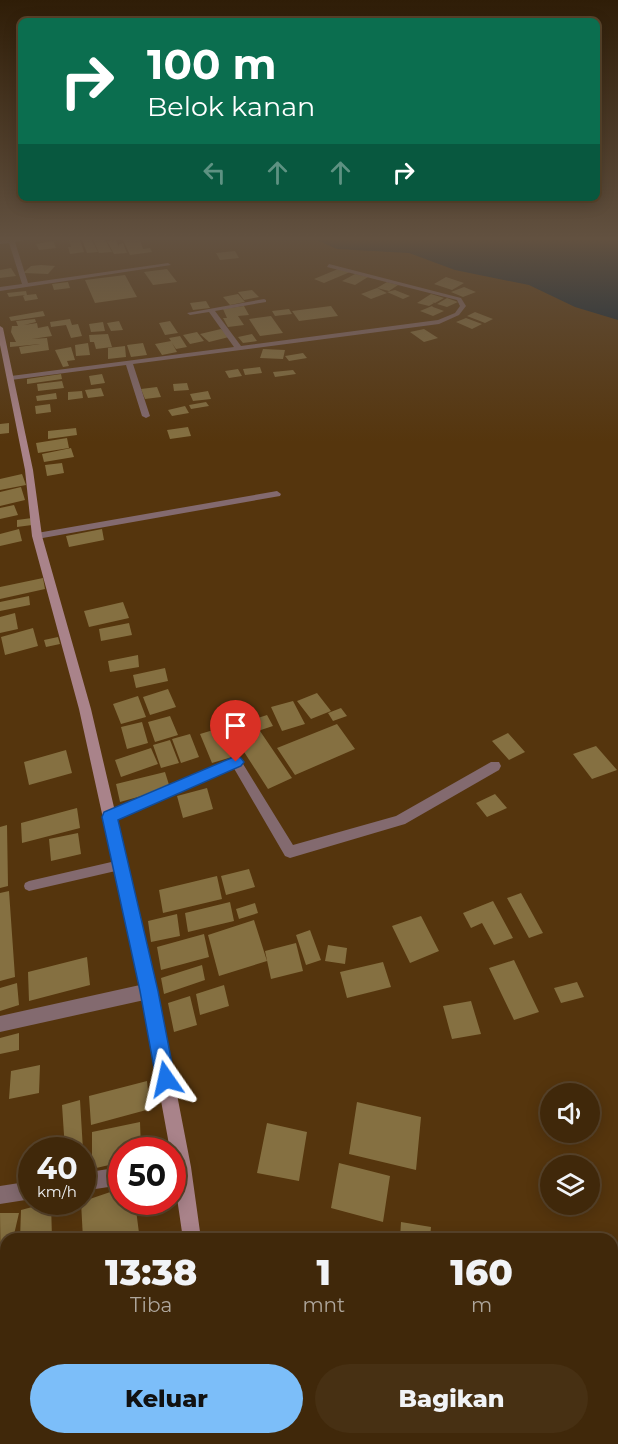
<!DOCTYPE html>
<html lang="id">
<head>
<meta charset="utf-8">
<style>
	:root { --surface:#40280a; --page:#473013; --text:#f1f3f6; --muted:#aea69c; --line:#59442b; --accent:#7cbef9 }
	body { margin:0; font-family:Montserrat,sans-serif; background:var(--page); color:var(--text); height:100vh; display:flex; flex-direction:column; font-size:22px; white-space:nowrap }
	* { box-sizing:border-box; margin:0 }
	p { font-size:20px; color:var(--muted) }
	.icon { flex:none; width:33px; height:33px; fill:none; stroke:currentColor; stroke-width:2; stroke-linecap:round; stroke-linejoin:round }
	.map { position:relative; flex:1; overflow:hidden }
	.drawer { position:absolute; left:0px; top:1233px; width:618px; height:212px; display:flex; flex-direction:column; background:var(--surface); border-radius:18px 18px 0 0; box-shadow:0 3px 15px #0003,0 0 0 2px var(--line) }
	.drawer>* { flex:none }
	.hud { position:absolute; left:18px; top:18px; width:582px; height:183px; border-radius:9px; box-shadow:0 3px 15px #0003,0 0 0 2px var(--line); background:#0b6e4f; color:#fff; overflow:hidden }
	.tools { position:absolute; left:540px; top:1083px; display:grid; gap:12px }
	.tools a { display:grid; place-items:center; width:60px; height:60px; border-radius:50%; background:var(--surface); box-shadow:0 3px 15px #0003,0 0 0 2px var(--line); font-size:30px }
	.speed { position:absolute; left:18px; top:1137px; display:flex; gap:12px; font-size:30px; font-weight:700; text-align:center }
	.speed>* { display:grid; place-content:center; width:78px; height:78px; border-radius:50%; background:var(--surface); box-shadow:0 3px 15px #0003,0 0 0 2px var(--line); line-height:1 }
	.speed small { font-size:15px; font-weight:400 }
	.speed .limit { border:9px solid #d22; background:#fff; color:#111 }
	.pin { position:absolute; display:grid; place-items:center; width:51px; height:51px; color:#fff; margin:-62px -26px; border-radius:50% 50% 50% 0; rotate:-45deg; box-shadow:0 0 6px #0007 }
	.pin .icon { rotate:45deg }
	.me { position:absolute; width:66px; margin:-33px; rotate:349deg; stroke-linejoin:round; filter:drop-shadow(0 0 4px #0008) }
	.turn { display:flex; align-items:center; gap:21px; height:126px; padding:0 30px; font-size:27px }
	.turn .icon { width:78px; height:78px; stroke-width:2.5 }
	.turn b { display:block; font-size:42px; line-height:51px }
	.lanes { display:flex; align-items:center; height:57px; padding:0 30px; background:#0003; justify-content:center; gap:30px; direction:ltr }
	.lanes .off { opacity:.35 }
	.eta { display:flex; justify-content:space-evenly; align-items:center; height:102px; text-align:center }
	.eta b { font-size:36px; font-weight:800; line-height:42px }
	.cta { display:flex; gap:12px; margin-top:auto; padding:12px 30px }
	.cta a { flex:1; height:69px; border-radius:36px; background:var(--accent); color:#111; font-size:24px; font-weight:800; line-height:69px; text-align:center }
	.cta a+a { background:var(--page); color:var(--text) }
	.map>svg:first-child { display:block }
	.water { fill:#02213a }
	.building { fill:#857041 }
	.lines { fill:none; stroke-linecap:round; stroke-linejoin:round }
	.service { fill:#836a6f; fill-rule:evenodd }
	.minor { fill:#836a6f; fill-rule:evenodd }
	.tertiary { fill:#836a6f; fill-rule:evenodd }
	.secondary { fill:#a9838a; fill-rule:evenodd }
	.route { fill:#1a73e8; stroke:#114b97; stroke-width:1.5 }
</style>
</head>
<body>
<div class="map">
<svg width="618" height="1444" viewBox="0 0 618 1444">
	<rect width="100%" height="100%" fill="#55350d"/>
	<path class="water" d="M317,240H618V320L575,307L529,285L455,270L409,253L337,249Z"/>
	<path class="building" d="M69,240H80L84,252L70,254L68,247H71Z
		M82,240H92L98,252L87,253Z
		M93,240H105L112,252L99,253Z
		M116,240L119,247V244L123,243L127,253L114,254L107,241Z
		M123,240H140L143,249L150,248L152,252L130,255Z
		M53,241L56,248L39,250L36,244Z
		M235,251L239,258L220,260L216,253Z
		M41,265L55,266L48,274L23,273L31,266Z
		M11,268L16,276L0,278V270Z
		M167,269L177,282L153,285L144,272Z
		M338,269L350,272L324,283L314,279Z
		M355,274L368,277L355,285L342,281Z
		M125,275L137,297L95,303L85,280Z
		M446,277L464,283L452,290L434,284Z
		M68,282L70,288L54,290L52,284Z
		M387,282L398,285L389,291L377,288Z
		M464,287L476,292L463,297L451,292Z
		M377,288L387,293L371,299L361,294Z
		M252,290L259,297L244,300L238,292Z
		M395,290L410,296L403,299L387,292Z
		M26,291L27,295L36,294L38,299L25,301L23,296L25,295L9,297L7,293Z
		M238,294L245,302L230,305L223,297Z
		M431,294L444,298L435,303L432,302L434,303L429,306L417,303Z
		M447,298L458,302L447,307L437,304Z
		M206,301L210,308L193,310L190,303Z
		M244,306L249,315L238,316L244,325L228,327L223,318H227L223,309Z
		M331,306L338,316L299,321L292,311Z
		M432,306L433,307L444,311L433,316L420,311Z
		M289,309L292,314L275,316L272,311Z
		M43,311L45,316L11,321L9,317Z
		M475,312L493,319L485,323L467,316Z
		M271,316L283,333L260,336L249,319Z
		M466,318L482,324L472,329L456,322Z
		M35,319L36,322L24,325L37,323L38,328L48,326L52,336L32,339L47,338L49,350L21,354L19,347L40,344L10,347V342H16L11,332L12,326H18L16,321Z
		M70,319L72,325L78,324L82,336L71,338L66,325L51,327L50,322Z
		M119,321L123,330L111,331L107,323Z
		M170,321L178,333L165,335L159,323Z
		M103,322L105,331L91,332L89,324Z
		M221,329L229,337L209,342L200,334Z
		M424,329L438,338L424,342L410,332Z
		M197,332L204,341L190,344L183,335Z
		M108,334L112,347L96,349L94,342H90L89,335Z
		M252,334L257,341L243,343L238,337Z
		M180,336L187,347L176,349L172,343L177,352L162,355L155,344L171,341L169,338Z
		M88,343L90,355L76,356L75,345Z
		M143,343L147,355L131,357L127,345Z
		M125,346L126,357L108,359V348Z
		M71,347L75,360L67,361L69,366L63,367L55,350Z
		M263,349L285,350L283,359L260,358Z
		M303,353L307,358L289,361L285,356Z
		M260,367L262,373L245,375L243,369Z
		M238,369L242,376L229,378L225,371Z
		M293,370L296,374L275,377L273,372Z
		M61,374L62,379L27,384V379Z
		M102,374L105,383L91,385L89,376Z
		M62,381L64,388L38,391L37,384Z
		M187,383L189,390L174,391L173,384Z
		M157,387L161,397L145,399L141,389Z
		M101,388L104,396L88,398L85,390Z
		M82,391L83,398L68,400V392Z
		M208,391L211,399L193,401L190,394Z
		M56,393L57,399L37,401L36,396Z
		M206,402L209,406L191,409L189,405Z
		M50,404L51,412L36,414L35,406Z
		M185,406L189,413L172,416L168,410Z
		M9,423V433L0,434V424Z
		M188,427L191,436L170,439L167,430Z
		M76,428L77,435L48,439V431Z
		M67,438L69,448L38,453L36,443Z
		M71,448L74,457L44,462L42,454Z
		M62,463L64,473L47,476L45,465Z
		M22,474L26,485L0,490V479Z
		M21,487L25,500L0,506V492Z
		M14,505L18,515L0,519V508Z
		M32,518V525L17,527V520Z
		M19,529L22,541L0,546V534Z
		M102,529L104,540L69,547L66,536Z
		M43,578L45,589L0,599V587Z
		M29,596L30,605L0,611V602Z
		M123,602L129,618L89,627L84,611Z
		M15,613L18,629L0,633V617Z
		M129,623L132,635L101,641L99,629Z
		M33,628L38,646L5,655L1,637Z
		M58,637L60,644L46,647L44,640Z
		M138,655L139,667L110,672L108,661Z
		M165,668L168,681L136,688L133,675Z
		M168,689L176,707L150,715L143,697Z
		M317,693L331,711L311,719L297,701Z
		M138,696L146,717L121,724L113,704Z
		M293,701L305,724L282,731L271,707Z
		M341,708L347,716L333,721L328,713Z
		M267,715L273,726L239,737L234,726Z
		M170,716L178,735L155,742L148,722Z
		M142,722L148,743L127,749L121,727Z
		M337,724L355,749L295,775L277,748Z
		M220,728L232,757L212,763L200,734Z
		M260,731L292,778L268,789L237,741Z
		M508,733L525,752L509,760L492,741Z
		M190,734L199,757L181,763L172,739Z
		M170,740L179,763L161,768L153,745Z
		M596,746L617,770L592,779L573,754Z
		M151,748L158,764L121,777L115,760Z
		M66,750L72,773L29,785L24,762Z
		M165,772L170,788L120,802L116,784Z
		M207,788L213,809L183,818L177,796Z
		M495,794L507,808L487,817L476,803Z
		M77,808L80,828L22,843L21,823Z
		M7,825L8,886L0,888V827Z
		M78,833L81,854L51,861L49,839Z
		M249,869L255,887L226,895L221,876Z
		M217,876L222,899L163,913L159,890Z
		M9,891L15,977L0,981V893Z
		M521,893L543,933L529,938L507,898Z
		M493,901L513,938L494,945L482,923L471,928L463,913Z
		M230,902L234,921L188,932L185,913Z
		M255,903L258,913L239,919L236,909Z
		M177,914L180,936L151,942L148,921Z
		M421,916L439,951L410,963L392,926Z
		M254,920L267,961L219,976L208,935Z
		M310,930L321,960L306,965L296,935Z
		M204,934L209,957L161,970L157,947Z
		M296,943L303,971L271,979L265,951Z
		M328,945L347,948L345,964L325,961Z
		M87,957L90,985L29,1001L28,972Z
		M514,960L539,1012L514,1020L489,968Z
		M383,962L391,987L347,998L340,972Z
		M202,965L205,980L164,994L161,978Z
		M577,982L584,997L561,1003L554,988Z
		M17,983L19,1005L0,1011V988Z
		M224,985L229,1006L200,1015L196,994Z
		M190,996L197,1025L174,1032L168,1003Z
		M471,1001L481,1034L452,1039L443,1006Z
		M19,1033V1050L0,1054V1038Z
		M40,1065L39,1093L9,1099L11,1071Z
		M147,1081L150,1109L91,1125L89,1096Z
		M80,1100L83,1150H65L62,1105Z
		M357,1102L421,1117L416,1170L349,1154Z
		M140,1122L141,1150H122V1162L92,1169V1132Z
		M267,1123L307,1132L299,1181L257,1173Z
		M163,1141V1150H148V1143Z
		M339,1163L390,1176L383,1222L331,1208Z
		M122,1188V1202H135L139,1233L119,1239H83L81,1202Z
		M51,1202L52,1239H20L21,1210Z
		M0,1213H19L13,1239H6V1268L1,1290Z
		M401,1222L431,1227L430,1239H400Z
		M289,1438H331L330,1444H299Z"/>
	<g class="lines">
		<path class="service" d="M236,758L239,759L241,762L239,765L113,820L109,821L105,820L104,817L105,814Z
			M120,860L124,862L125,865L124,868L120,870L29,891L25,889L24,886L25,883L29,881Z"/>
		<path class="minor" d="M0,240H25L15,242L28,283L168,263L171,265L0,291V287L22,284L9,243L0,244Z
			M329,264L461,298L466,306L459,315L439,324L133,364L150,416L146,418L142,416L126,365L11,380L7,378L11,376L234,347L209,312L190,315L187,313L264,299L266,300V302L215,311L241,346L438,320L455,313L460,306L457,300L327,267Z
			M277,491L281,494L280,496L37,539L32,536L37,533Z
			M236,757L240,759L293,845L396,816L491,762H499L501,766L499,770L405,824L290,858L285,856L232,765L230,762L232,759Z
			M122,1167V1185L82,1191V1173Z
			M32,1181V1199L0,1204V1186Z"/>
		<path class="tertiary" d="M149,983L155,986L157,991L155,996L149,999L0,1032V1016Z"/>
		<path class="secondary" d="M0,326L3,328L33,470L42,536L91,709L157,991L191,1167L201,1239H183L172,1164V1150H170L141,991L79,709L32,536L25,470L0,345Z
			M202,1438H224V1444H202Z"/>
	</g>
	<linearGradient id="sky" x2="0" y2="1"><stop stop-color="#2f1d07"/><stop offset="0.54" stop-color="#625140"/><stop offset="1" stop-color="#625140" stop-opacity="0"/></linearGradient>
	<rect width="618" height="442" fill="url(#sky)"/>
	<path class="route" d="M236,756L241,758L244,762L241,766L118,820L158,991L175,1079L172,1086L166,1088L159,1086L156,1079L140,991L102,817L104,812Z"/>
</svg>
<div class="tools">
<a><svg class="icon" aria-label="sound" viewBox="0 0 24 24"><path d="M4 9h4l5-4v14l-5-4H4zM17 9q2 3 0 6"/></svg></a>
<a><svg class="icon" aria-label="layers" viewBox="0 0 24 24"><path d="M12 4l9 5-9 5-9-5zM3 14l9 5 9-5"/></svg></a>
</div>
<div class="speed"><div>40<small>km/h</small></div><div class="limit">50</div></div>
<div class="pin" style="left:236px;top:762px;background:#d93025"><svg class="icon" aria-label="arrive" viewBox="0 0 24 24"><path d="M6 21V4h12l-3 4 3 4H6"/></svg></div>
<svg class="me" style="left:166px;top:1079px" viewBox="-20 -20 40 40"><path d="M0-17L14 15 0 8-14 15z" fill="#1a73e8" stroke="#fff" stroke-width="4"/></svg>
<div class="hud">
<div class="turn"><svg class="icon" aria-label="right" viewBox="0 0 24 24"><path d="M7 20v-9h11M14 6l5 5-5 5"/></svg><div><b>100 m</b>Belok kanan</div></div>
<div class="lanes"><svg class="icon off" aria-label="left" viewBox="0 0 24 24"><path d="M17 20v-9H6M10 6l-5 5 5 5"/></svg><svg class="icon off" aria-label="ahead" viewBox="0 0 24 24"><path d="M12 20V5M6 11l6-6 6 6"/></svg><svg class="icon off" aria-label="ahead" viewBox="0 0 24 24"><path d="M12 20V5M6 11l6-6 6 6"/></svg><svg class="icon" aria-label="right" viewBox="0 0 24 24"><path d="M7 20v-9h11M14 6l5 5-5 5"/></svg></div>
</div>
<section class="drawer">
<div class="eta">
<div><b>13:38</b><p>Tiba</p></div>
<div><b>1</b><p>mnt</p></div>
<div><b>160</b><p>m</p></div>
</div>
<div class="cta"><a>Keluar</a><a>Bagikan</a></div>
</section>
</div>
</body>
</html>
